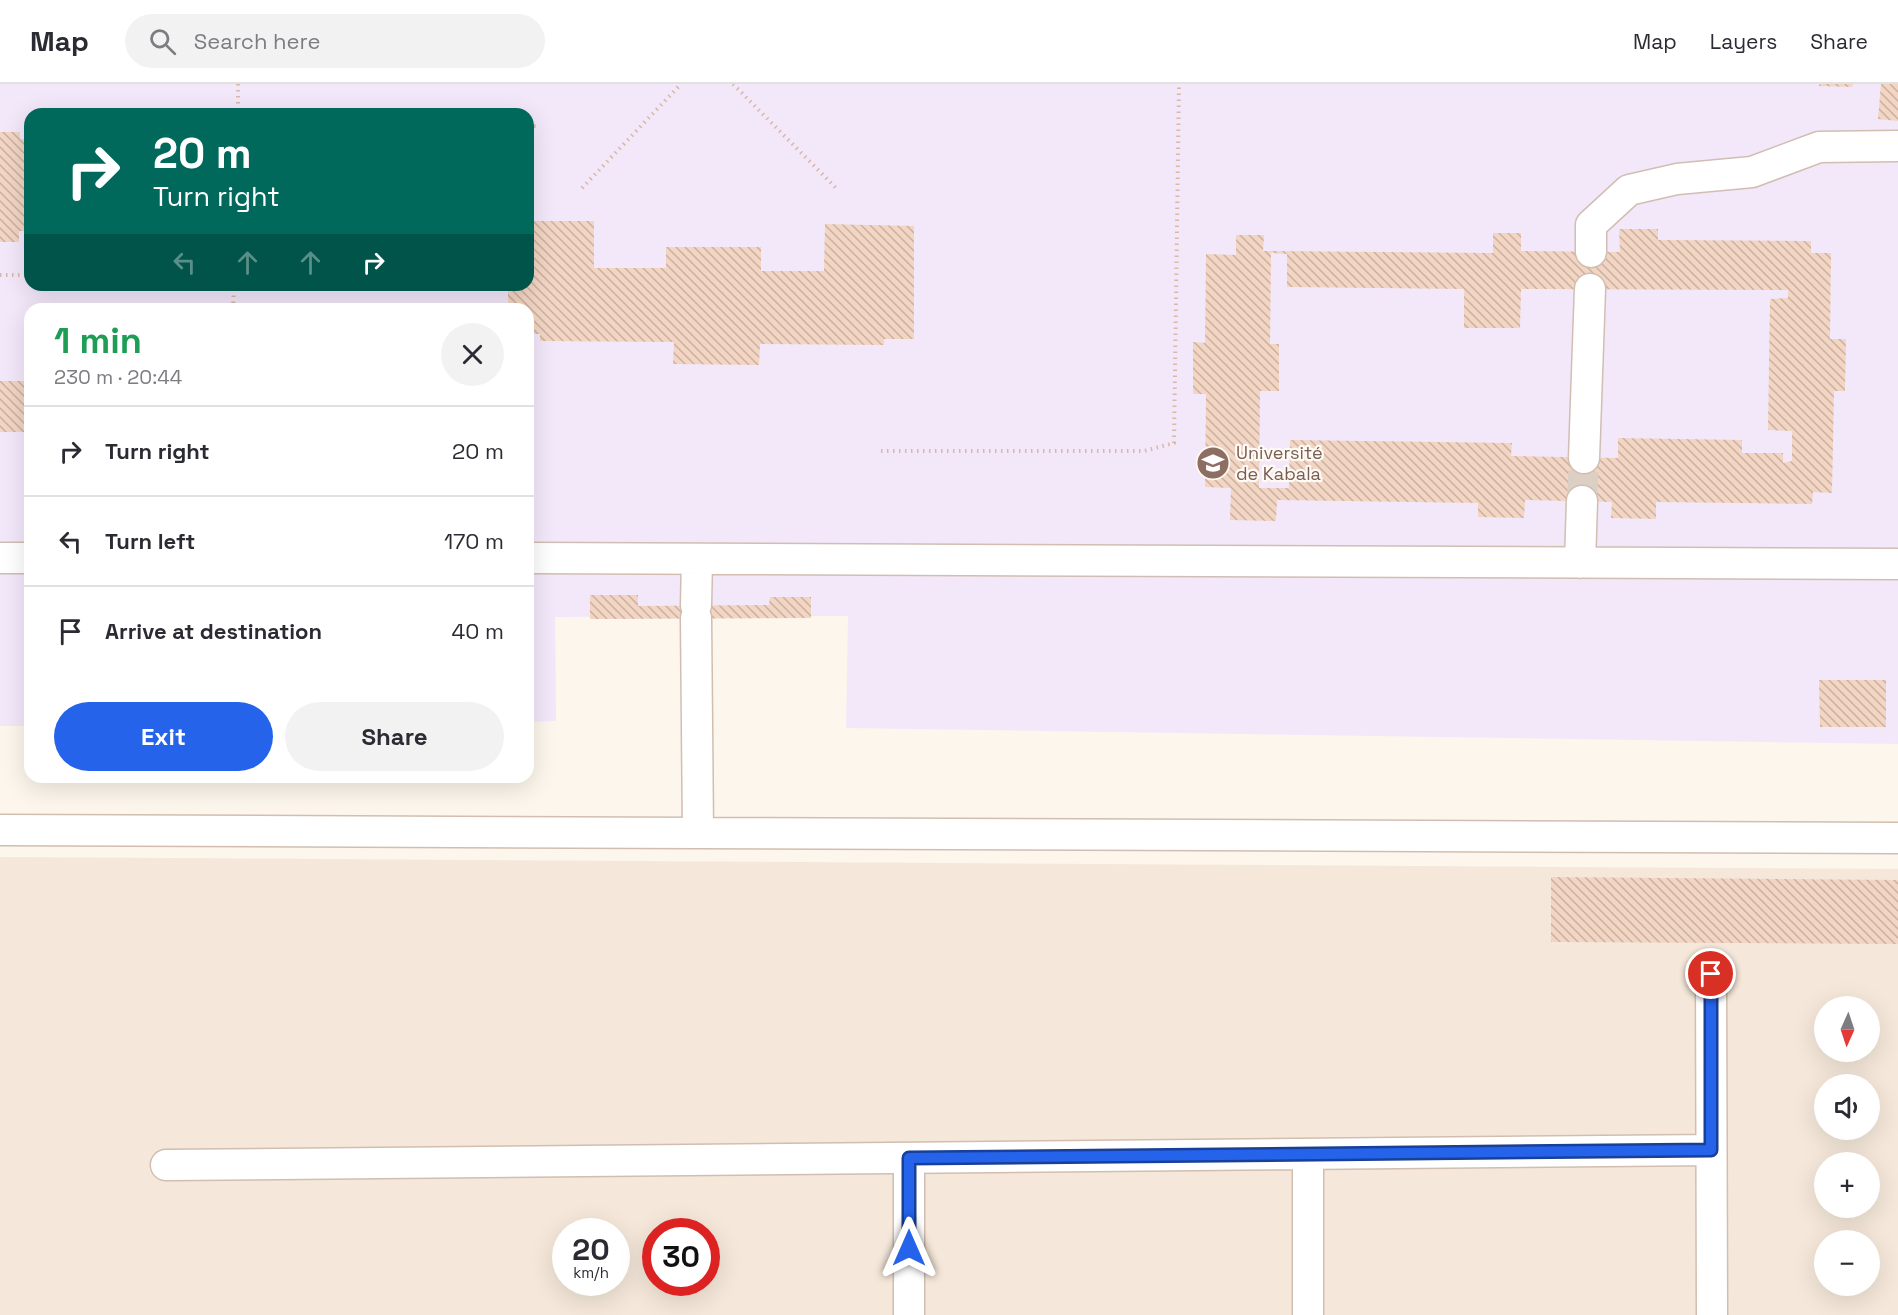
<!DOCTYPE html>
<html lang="en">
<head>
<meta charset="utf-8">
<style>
	:root { --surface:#fff; --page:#f2f2f3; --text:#2b2b33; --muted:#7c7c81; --line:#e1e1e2; --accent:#2563eb }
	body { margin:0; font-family:"Space Grotesk",sans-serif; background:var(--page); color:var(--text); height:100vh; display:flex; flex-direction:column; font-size:22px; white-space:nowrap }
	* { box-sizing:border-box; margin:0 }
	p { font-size:20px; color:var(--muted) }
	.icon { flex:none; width:33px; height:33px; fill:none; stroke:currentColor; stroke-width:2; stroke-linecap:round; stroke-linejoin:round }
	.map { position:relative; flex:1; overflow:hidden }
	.drawer { position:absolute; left:24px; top:219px; width:510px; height:480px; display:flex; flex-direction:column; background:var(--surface); border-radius:18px; box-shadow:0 6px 24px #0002 }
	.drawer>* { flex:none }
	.top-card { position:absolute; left:24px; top:24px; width:510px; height:183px; border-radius:18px; box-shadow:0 6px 24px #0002; background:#00695c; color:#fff; overflow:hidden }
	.needle { width:39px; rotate:183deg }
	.fabs { position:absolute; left:1814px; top:912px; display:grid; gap:12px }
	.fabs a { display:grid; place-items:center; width:66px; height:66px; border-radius:50%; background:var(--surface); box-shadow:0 6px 24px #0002; font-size:30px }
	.speed { position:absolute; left:552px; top:1134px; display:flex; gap:12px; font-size:30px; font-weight:700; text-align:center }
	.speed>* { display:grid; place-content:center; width:78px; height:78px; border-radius:50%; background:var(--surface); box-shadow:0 6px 24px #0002; line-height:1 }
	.speed small { font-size:15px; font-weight:400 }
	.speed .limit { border:9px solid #d22; background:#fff; color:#111 }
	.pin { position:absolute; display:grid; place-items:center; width:51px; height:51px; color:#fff; margin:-26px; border:3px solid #fff; border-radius:50%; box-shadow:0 2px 6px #0007 }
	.me { position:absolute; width:66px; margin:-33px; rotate:0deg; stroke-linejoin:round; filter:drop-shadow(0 0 4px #0008) }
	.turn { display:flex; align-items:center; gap:21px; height:126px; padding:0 30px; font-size:27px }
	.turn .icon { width:78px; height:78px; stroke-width:2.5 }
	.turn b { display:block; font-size:42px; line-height:51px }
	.lanes { display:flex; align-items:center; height:57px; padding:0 30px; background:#0003; justify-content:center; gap:30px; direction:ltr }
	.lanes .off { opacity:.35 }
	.round { display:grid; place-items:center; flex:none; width:63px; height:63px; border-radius:32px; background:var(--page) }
	.summary { display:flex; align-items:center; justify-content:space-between; height:102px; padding:0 30px }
	h1 { font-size:36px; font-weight:700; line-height:45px; color:#1e9e55 }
	.button { display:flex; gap:12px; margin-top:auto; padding:12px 30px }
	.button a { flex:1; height:69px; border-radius:36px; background:var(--accent); color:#fff; font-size:24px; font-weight:700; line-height:69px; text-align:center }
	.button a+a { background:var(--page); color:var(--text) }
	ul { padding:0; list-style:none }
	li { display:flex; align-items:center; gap:18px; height:90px; padding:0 30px; border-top:2px solid var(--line) }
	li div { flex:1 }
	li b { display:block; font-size:22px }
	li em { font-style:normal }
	header { display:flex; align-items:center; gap:36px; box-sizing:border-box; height:84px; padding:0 30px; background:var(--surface); border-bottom:2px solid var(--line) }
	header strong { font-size:28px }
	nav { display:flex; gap:33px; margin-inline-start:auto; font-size:21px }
	.search { width:420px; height:54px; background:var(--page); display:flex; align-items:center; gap:15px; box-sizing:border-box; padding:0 21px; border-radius:33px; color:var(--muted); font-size:22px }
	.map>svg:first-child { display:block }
	.residential { fill:#f5e8da; fill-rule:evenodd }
	.education { fill:#f3e8fa; fill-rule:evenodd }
	.building { fill:url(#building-back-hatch); fill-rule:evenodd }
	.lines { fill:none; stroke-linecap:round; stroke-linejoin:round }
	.minor-tunnel { stroke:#dcd0c4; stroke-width:30; stroke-dasharray:30 15; stroke-linecap:butt }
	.minor-casing { stroke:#d1beb0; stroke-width:33 }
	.path { stroke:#d9b8a5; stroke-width:4; stroke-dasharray:1.5 4.5; stroke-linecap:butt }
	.minor { stroke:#fff; stroke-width:30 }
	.route-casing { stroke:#184099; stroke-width:15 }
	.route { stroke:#2563eb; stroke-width:10 }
	.labels { text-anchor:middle; stroke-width:4.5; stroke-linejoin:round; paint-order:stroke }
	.education-label { font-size:18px; fill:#785e54; stroke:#fffaf3; text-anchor:start }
</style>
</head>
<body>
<header>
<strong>Map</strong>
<div class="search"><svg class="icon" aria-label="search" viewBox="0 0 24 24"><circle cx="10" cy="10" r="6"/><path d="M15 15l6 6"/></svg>Search here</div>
<nav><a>Map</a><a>Layers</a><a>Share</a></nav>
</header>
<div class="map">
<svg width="1898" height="1231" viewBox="0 0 1898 1231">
	<defs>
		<pattern id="building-back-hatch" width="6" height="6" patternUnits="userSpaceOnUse" patternTransform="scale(1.5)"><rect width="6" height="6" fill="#f3d5c3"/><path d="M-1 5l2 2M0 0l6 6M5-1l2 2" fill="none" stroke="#cab0a1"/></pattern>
	</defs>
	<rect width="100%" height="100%" fill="#fdf6ec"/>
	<path class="residential" d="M0,773L1898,785V1231H0ZM1824,922H1869V968H1824ZM1824,1000H1869V1046H1824ZM1824,1078H1869V1124H1824ZM566,1148H616V1198H566ZM656,1148H706V1198H656ZM1824,1156H1869V1202H1824Z"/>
	<path class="education" d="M0,0H1898V660L846,644L848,532L555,533L556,637L528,638V225H30V642H0ZM30,30H528V201H30Z"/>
	<path class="building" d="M1819,0H1853L1852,3L1819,2Z
		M1881,0H1898V37L1878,35Z
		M0,48H20V55H30V147H19V158H0Z
		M528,137H594V184H666V163H761V187H824L825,140L914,142V255H884V261L760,260L759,281L673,280L674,258L540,257V250H528V225H508V201H528Z
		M1619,145H1658V156L1811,157V169H1831L1830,255H1846L1845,307H1834L1832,409L1813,408L1812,420L1656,418V435L1611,434L1612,418L1525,416L1524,434L1478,433V419L1277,416L1276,437L1230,436L1231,404L1205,403L1206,310H1193V258L1205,259L1206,170L1236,171V151H1264L1263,167L1493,169V149H1521V167L1620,168ZM1271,169L1287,170V203L1464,205V244H1520L1521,205L1788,206V214L1770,215L1768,346L1792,347V377L1783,379V369H1742V356L1618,354V374L1511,372L1512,359L1290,356L1289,404H1259L1260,307H1279V260H1270Z
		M0,297H30V348H0Z
		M590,511H638V522L769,521L770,513H811V534L590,535Z
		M1819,596H1886V643H1820Z
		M1551,793L1898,796V860L1551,858Z"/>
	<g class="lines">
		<path class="minor-tunnel" d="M1582,417L1584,374"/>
		<defs>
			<path id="minor" d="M1591,168V141L1629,106L1677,95L1752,88L1819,63L1898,62
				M1584,374L1590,205
				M0,474H30
				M528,474L1898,480
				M1580,479L1582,417
				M696,521L697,475
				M696,534L698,749
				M0,746L1898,754
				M1711,890L1712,1231
				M1308,1070V1231
				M909,1074V1231
				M166,1081L1711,1066"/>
		</defs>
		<use href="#minor" class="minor-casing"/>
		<path class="path" d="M238,0V30
			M733,0L838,106
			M528,42H538
			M582,104L681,0
			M0,191H30
			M233,225L234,201
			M881,367H1144L1174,359L1179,0"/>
		<use href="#minor" class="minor"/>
	</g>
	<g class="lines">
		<defs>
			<path id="route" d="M909,1164V1074L1711,1066V890"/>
		</defs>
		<use href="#route" class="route-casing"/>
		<use href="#route" class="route"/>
	</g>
	<defs>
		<symbol id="university-disc" viewBox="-11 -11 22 22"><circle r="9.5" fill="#8d6e63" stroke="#fffaf3"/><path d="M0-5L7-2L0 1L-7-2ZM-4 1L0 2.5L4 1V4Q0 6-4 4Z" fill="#fff"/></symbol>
	</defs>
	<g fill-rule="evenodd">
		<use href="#university-disc" x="1194" y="360" width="38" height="38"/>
	</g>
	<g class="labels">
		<g class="education-label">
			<text x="1236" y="375">Université<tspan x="1236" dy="21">de Kabala</tspan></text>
		</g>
	</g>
</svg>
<div class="fabs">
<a><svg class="needle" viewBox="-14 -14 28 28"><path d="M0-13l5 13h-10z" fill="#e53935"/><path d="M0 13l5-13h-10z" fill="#7c7c81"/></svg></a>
<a><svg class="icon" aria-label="sound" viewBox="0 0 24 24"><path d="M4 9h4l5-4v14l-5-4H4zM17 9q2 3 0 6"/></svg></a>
<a>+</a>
<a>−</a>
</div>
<div class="speed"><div>20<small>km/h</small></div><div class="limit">30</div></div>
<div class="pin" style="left:1711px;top:890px;background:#d93025"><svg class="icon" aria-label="arrive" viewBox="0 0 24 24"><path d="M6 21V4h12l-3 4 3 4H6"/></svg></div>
<svg class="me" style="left:909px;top:1164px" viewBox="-20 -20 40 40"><path d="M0-17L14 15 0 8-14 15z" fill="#2563eb" stroke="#fff" stroke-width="4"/></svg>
<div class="top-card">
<div class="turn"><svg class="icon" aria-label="right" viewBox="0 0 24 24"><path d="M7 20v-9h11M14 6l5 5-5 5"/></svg><div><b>20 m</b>Turn right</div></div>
<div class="lanes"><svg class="icon off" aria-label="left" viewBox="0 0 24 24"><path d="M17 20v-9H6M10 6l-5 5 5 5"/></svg><svg class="icon off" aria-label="ahead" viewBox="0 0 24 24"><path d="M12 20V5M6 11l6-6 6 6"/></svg><svg class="icon off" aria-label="ahead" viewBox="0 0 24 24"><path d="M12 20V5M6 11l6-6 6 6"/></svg><svg class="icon" aria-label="right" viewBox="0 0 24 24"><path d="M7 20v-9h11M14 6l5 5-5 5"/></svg></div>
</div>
<section class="drawer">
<div class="summary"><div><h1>1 min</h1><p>230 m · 20:44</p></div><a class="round"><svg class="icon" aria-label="close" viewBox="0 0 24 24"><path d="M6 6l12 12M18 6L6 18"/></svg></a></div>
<ul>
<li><svg class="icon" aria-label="right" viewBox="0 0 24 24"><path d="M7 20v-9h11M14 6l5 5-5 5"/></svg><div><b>Turn right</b></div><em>20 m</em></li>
<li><svg class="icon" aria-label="left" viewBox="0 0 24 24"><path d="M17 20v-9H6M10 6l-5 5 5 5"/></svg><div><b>Turn left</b></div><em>170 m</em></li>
<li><svg class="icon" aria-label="arrive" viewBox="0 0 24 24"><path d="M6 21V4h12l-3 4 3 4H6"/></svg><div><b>Arrive at destination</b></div><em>40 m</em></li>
</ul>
<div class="button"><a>Exit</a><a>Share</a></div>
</section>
</div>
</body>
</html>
